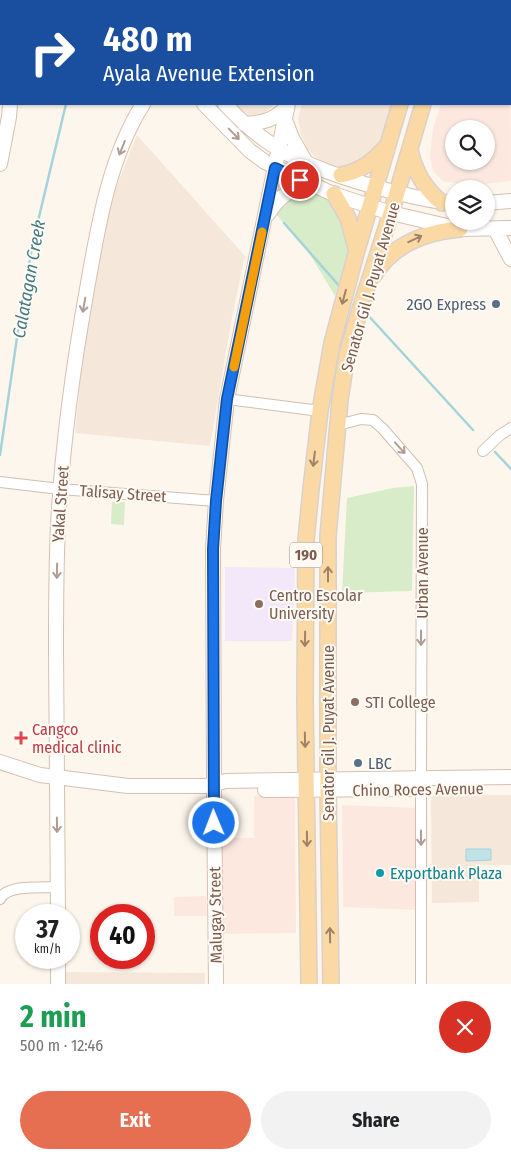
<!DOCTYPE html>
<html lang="en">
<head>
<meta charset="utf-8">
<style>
	:root { --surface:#fff; --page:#f2f2f2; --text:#202124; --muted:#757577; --accent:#e76f51 }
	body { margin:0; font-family:"Fira Sans Condensed",sans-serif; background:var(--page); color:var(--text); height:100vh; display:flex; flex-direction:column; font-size:19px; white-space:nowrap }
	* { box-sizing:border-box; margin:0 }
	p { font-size:16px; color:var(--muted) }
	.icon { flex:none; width:28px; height:28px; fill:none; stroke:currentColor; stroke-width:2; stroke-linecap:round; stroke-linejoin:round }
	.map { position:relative; height:984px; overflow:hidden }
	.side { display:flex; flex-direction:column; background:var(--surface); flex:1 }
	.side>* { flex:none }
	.hud { position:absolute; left:0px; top:0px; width:511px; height:105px; box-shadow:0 1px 4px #0004; background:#1a4fa0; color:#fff; overflow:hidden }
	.tools { position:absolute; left:445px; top:120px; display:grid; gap:10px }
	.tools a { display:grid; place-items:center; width:50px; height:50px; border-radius:50%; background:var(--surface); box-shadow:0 1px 4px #0004; font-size:25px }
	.speed { position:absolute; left:15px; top:904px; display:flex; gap:10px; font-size:25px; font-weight:700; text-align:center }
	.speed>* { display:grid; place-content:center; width:65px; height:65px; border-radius:50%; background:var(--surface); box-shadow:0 1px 4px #0004; line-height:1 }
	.speed small { font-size:12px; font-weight:400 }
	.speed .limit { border:8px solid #d22; background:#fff; color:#111 }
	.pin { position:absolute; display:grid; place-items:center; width:42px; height:42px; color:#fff; margin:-21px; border:2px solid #fff; border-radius:50%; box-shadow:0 1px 5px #0007 }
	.me { position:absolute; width:55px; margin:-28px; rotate:359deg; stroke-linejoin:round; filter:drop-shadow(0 0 4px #0008) }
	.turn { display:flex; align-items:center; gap:18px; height:105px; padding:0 20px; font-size:22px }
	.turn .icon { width:65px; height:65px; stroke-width:2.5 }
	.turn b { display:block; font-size:35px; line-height:42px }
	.round { display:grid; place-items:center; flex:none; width:52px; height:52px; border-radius:26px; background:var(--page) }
	.overview { display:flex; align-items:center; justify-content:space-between; height:85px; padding:0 20px }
	h1 { font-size:30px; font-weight:700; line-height:38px; color:#1e9e55 }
	.button { display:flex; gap:10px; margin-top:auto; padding:10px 20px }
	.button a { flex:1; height:58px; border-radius:30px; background:var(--accent); color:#fff; font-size:20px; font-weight:700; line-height:58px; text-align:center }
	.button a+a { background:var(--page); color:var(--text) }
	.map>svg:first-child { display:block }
	.residential { fill:#f5e8da }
	.commercial { fill:#fde8e0; fill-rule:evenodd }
	.education { fill:#f3e8fa }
	.green { fill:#d8ecc9 }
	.water { fill:#bfe3e8; stroke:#a5d3da }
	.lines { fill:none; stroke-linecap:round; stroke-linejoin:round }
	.stream { stroke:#a5d3da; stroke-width:2.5 }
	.street-casing { stroke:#d1beb0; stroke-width:12 }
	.secondary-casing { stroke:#d6c0b0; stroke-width:16 }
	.primary-casing { stroke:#dad1cd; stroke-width:18 }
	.street { stroke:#fff; stroke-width:10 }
	.secondary { stroke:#fff; stroke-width:14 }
	.primary { stroke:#fbd9a5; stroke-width:15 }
	.oneway { stroke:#af9d94 }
	.oneway2 { stroke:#a18267 }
	.route-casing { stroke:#114b97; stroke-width:12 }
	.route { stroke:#1a73e8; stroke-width:9 }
	.slow { stroke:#f59e0b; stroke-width:9 }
	.service-dot { fill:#5c6f8a; stroke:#fffaf3; stroke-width:2 }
	.education-dot { fill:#8d6e63; stroke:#fffaf3; stroke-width:2 }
	.health-dot { fill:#e0444e; stroke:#fffaf3; stroke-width:2 }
	.culture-dot { fill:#0f9aa8; stroke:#fffaf3; stroke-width:2 }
	.labels { text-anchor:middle; stroke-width:4; stroke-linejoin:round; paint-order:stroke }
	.shield { fill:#fffaf3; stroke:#a28b7f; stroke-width:1 }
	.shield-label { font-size:15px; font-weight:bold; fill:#7a5c4d }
	.street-label { font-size:16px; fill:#7a5c4d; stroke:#fffaf3 }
	.service-label { font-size:16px; fill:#4e5e75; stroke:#fffaf3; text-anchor:end }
	.education-label { font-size:16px; fill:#785e54; stroke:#fffaf3; text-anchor:start }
	.health-label { font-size:16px; fill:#be3a42; stroke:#fffaf3; text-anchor:start }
	.culture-label { font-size:16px; fill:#0d838f; stroke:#fffaf3; text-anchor:start }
	.water-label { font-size:18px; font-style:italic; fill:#437c86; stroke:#fffaf3 }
</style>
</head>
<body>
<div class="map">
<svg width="511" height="984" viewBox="0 0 511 984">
	<rect width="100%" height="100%" fill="#fdf6ec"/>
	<path class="residential" d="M144,0H304L145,1Z
		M232,104H274L263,115H249Z
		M302,104H394L381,148L348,168L332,165L316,158L307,148L301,134L298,118Z
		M137,135L245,256L232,317L210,446L75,433L83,355L107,215L117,185Z
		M435,795H511V865H479V902L432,903L431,801L432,797Z
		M63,972L205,973V984H63Z"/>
	<path class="commercial" d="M510,23L511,181L470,186L443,181L433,171L430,157L433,128L441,104H510ZM454,129H486V161H454Z
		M254,796H295L296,933L220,934L218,838H254Z
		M342,805L417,808V910L343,907Z
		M206,896L207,916H174V897Z"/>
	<path class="education" d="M225,567L295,568L292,641H225Z"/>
	<path class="green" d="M304,187L333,194L355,229L335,296L306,248L273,211Z
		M414,486L412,591L342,593L347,498L393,488Z
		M112,502H125L124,525L111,524Z"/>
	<path class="water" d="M466,849H491V860L466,861Z"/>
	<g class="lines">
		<path class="stream" d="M284,223L341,288
			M366,313L473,430
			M495,452L511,469
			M0,455L21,310L33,242L66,104"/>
		<defs>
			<path id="street" d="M482,0L486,1
				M510,9L511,10
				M227,399L320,411
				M338,425L361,419L373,420L383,429L417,468L422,484L421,779
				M483,451L500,435L511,428
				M0,482L60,489L216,501
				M421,789V984
				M0,899C7,884 42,888 58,887"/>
			<path id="secondary" d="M109,0L110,1
				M130,0L131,1
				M15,1L17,0
				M316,1L317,0
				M0,15L1,14
				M0,74L1,77
				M204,104L250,151L265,162L333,194L391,213L460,229L511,228
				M225,104C239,119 254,133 271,144C307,167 349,180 390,191C411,196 432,202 454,203
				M285,120L292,138L305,161
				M244,124C263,123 274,120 287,107
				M0,164L9,117L10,104
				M486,203L511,201
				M268,214C279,197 291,186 312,187
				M495,229L511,259
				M0,762L40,775L128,786H206L226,781L511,777
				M214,783L213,549L216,501L227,399L288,104
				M214,790L216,984
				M265,790L409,789
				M58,915C57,827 56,739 56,650C56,609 56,568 58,526C62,447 73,367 87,289C98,226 109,158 143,104
				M58,958V984"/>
			<path id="primary" d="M431,1V0
				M454,1L455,0
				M410,150C415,172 424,188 442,203
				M341,175C361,171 373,162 387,146
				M334,194L348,218L356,248
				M374,275C393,244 425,232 460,229
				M309,984L305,700L306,540L311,489L320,411L332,343L357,250L400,104
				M331,984L328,790V536L340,400L347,354L361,306L391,213L423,104"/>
		</defs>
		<use href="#street" class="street-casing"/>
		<use href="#secondary" class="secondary-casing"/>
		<use href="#primary" class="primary-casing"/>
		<use href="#street" class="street"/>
		<use href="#secondary" class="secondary"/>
		<use href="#primary" class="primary"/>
	</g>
	<defs><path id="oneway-shaft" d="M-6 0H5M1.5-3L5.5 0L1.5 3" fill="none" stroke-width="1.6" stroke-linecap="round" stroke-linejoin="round" transform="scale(1.25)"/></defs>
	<g class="oneway">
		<use href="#oneway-shaft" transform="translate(234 134) rotate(46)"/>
		<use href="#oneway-shaft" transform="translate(122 148) rotate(112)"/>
		<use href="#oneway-shaft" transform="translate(84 305) rotate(100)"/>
		<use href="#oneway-shaft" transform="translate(400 448) rotate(48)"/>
		<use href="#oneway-shaft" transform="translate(57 571) rotate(91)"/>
		<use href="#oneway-shaft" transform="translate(421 638) rotate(90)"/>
		<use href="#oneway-shaft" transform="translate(57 825) rotate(89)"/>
		<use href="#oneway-shaft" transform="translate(421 838) rotate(90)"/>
	</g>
	<g class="oneway2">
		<use href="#oneway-shaft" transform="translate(415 239) rotate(-25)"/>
		<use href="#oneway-shaft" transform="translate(344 297) rotate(105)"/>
		<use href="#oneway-shaft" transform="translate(314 459) rotate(97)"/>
		<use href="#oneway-shaft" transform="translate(328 574) rotate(-90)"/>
		<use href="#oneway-shaft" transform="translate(305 639) rotate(91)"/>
		<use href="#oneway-shaft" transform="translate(305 740) rotate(89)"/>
		<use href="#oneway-shaft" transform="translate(307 839) rotate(89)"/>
		<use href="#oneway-shaft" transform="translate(330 935) rotate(-91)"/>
	</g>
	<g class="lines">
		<defs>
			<path id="route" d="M214,823L213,549L216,501L227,399L275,168L300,180"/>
		</defs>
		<use href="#route" class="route-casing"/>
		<use href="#route" class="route"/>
		<path class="slow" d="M234,367L262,232"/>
	</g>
	<g class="service-dot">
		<circle cx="496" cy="304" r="5"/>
		<circle cx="358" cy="763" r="5"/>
	</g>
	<g class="education-dot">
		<circle cx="259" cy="604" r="5"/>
		<circle cx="355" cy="702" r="5"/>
	</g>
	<path class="health-dot" d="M18.5 730.5h5v5h5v5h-5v5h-5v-5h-5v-5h5z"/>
	<circle class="culture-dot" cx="380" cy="873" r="5"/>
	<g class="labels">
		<rect class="shield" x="290" y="542.5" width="32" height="25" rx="4"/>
		<g class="shield-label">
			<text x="306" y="560">190</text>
		</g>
		<g class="street-label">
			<text transform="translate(370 287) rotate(-74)" y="6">Senator Gil J. Puyat Avenue</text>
			<text transform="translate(123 493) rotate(4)" y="6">Talisay Street</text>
			<text transform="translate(60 504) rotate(-86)" y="6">Yakal Street</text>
			<text transform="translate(422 573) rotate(-90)" y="6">Urban Avenue</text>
			<text transform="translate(328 733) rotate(-90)" y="6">Senator Gil J. Puyat Avenue</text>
			<text transform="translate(418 789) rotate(-1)" y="6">Chino Roces Avenue</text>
			<text transform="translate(215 915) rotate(-91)" y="6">Malugay Street</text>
		</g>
		<g class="service-label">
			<text x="486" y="310">2GO Express</text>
			<text x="368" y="769" text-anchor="start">LBC</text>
		</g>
		<g class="education-label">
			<text x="269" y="601">Centro Escolar<tspan x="269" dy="18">University</tspan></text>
			<text x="365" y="708">STI College</text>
		</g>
		<g class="health-label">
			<text x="32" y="735">Cangco<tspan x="32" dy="18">medical clinic</tspan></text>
		</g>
		<g class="culture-label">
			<text x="390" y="879">Exportbank Plaza</text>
		</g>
		<g class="water-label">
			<text transform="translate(29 279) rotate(-80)" y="6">Calatagan Creek</text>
		</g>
	</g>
</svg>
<div class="tools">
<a><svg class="icon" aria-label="search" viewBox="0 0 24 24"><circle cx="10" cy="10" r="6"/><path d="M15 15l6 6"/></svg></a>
<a><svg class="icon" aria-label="layers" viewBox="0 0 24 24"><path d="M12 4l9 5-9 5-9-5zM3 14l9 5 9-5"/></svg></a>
</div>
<div class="speed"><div>37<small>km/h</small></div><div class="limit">40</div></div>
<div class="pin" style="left:300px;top:180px;background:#d93025"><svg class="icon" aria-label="arrive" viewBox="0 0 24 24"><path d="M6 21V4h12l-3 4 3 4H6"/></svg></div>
<svg class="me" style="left:214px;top:823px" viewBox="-20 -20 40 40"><circle r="17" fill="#1a73e8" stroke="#fff" stroke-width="3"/><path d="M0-11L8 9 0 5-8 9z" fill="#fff"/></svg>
<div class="hud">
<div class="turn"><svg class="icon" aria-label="right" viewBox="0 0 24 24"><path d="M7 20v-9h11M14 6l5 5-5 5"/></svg><div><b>480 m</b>Ayala Avenue Extension</div></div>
</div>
</div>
<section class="side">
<div class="overview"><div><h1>2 min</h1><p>500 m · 12:46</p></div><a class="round" style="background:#d93025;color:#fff"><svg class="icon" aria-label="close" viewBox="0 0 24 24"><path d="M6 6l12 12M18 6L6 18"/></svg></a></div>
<div class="button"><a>Exit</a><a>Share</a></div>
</section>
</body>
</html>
